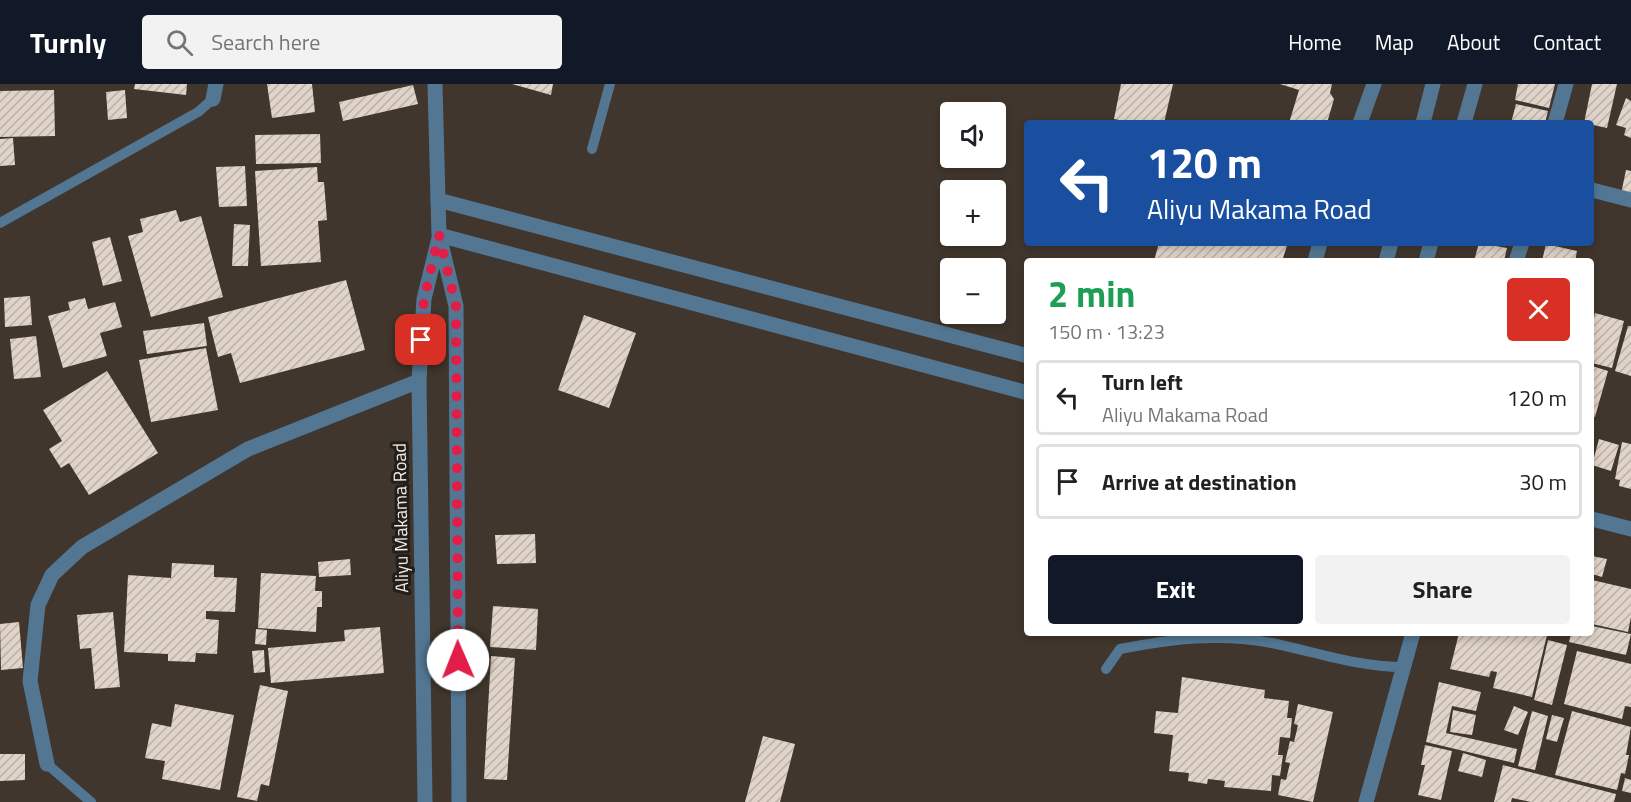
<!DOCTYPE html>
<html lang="en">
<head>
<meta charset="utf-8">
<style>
	:root { --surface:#fff; --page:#f2f2f2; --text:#202124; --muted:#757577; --line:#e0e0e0; --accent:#111827 }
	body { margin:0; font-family:"Titillium Web",sans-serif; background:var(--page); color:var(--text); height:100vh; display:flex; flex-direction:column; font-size:22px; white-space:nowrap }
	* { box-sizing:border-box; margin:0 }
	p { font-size:20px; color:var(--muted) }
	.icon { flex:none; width:33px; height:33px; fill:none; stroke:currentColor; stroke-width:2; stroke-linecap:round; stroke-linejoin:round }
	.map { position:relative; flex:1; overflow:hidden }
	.side { position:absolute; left:1024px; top:174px; width:570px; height:378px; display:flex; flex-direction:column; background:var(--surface); border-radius:6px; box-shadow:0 3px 9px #0003 }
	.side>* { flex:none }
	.hud { position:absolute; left:1024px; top:36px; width:570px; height:126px; border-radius:6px; box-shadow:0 3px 9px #0003; background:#1a4fa0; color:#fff; overflow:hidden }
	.buttons { position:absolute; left:940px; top:18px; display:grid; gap:12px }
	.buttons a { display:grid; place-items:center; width:66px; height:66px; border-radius:6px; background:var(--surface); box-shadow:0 3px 9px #0003; font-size:30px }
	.pin { position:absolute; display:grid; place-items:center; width:51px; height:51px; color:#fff; margin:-26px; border-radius:12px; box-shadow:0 3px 9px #0006 }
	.me { position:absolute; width:66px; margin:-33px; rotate:359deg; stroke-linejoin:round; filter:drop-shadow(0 0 4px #0008) }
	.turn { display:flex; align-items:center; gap:21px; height:126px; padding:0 24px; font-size:27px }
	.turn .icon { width:78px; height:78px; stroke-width:2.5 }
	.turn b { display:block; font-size:42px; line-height:51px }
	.round { display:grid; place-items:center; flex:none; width:63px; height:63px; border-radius:6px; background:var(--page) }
	.summary { display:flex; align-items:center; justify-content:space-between; height:102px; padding:0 24px }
	h1 { font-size:36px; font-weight:700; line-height:45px; color:#1e9e55 }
	.action { display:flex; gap:12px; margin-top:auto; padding:12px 24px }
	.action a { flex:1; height:69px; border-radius:6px; background:var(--accent); color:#fff; font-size:24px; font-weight:700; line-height:69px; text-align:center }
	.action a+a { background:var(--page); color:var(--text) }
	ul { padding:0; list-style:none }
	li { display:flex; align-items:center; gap:18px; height:75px; margin:0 12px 9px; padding:0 12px; border:3px solid var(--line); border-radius:6px }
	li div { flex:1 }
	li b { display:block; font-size:22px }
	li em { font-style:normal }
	header { display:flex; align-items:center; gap:36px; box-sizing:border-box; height:84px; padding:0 30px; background:var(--accent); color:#fff }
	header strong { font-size:28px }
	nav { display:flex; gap:33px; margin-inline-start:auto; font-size:21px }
	.search { width:420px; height:54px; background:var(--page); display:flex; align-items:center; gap:15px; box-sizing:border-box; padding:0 21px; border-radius:6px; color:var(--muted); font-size:22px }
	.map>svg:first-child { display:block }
	.building { fill:url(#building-hatch) }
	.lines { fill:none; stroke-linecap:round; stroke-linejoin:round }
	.service { stroke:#537793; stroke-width:10 }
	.minor { stroke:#537793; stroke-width:15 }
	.tertiary { stroke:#537793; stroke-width:15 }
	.route { stroke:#e11d48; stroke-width:10; stroke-dasharray:0 18 }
	.labels { text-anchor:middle; stroke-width:6; stroke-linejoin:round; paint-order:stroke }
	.street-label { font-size:18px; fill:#f2ebe6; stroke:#231e1a }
</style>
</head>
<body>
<header>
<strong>Turnly</strong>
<div class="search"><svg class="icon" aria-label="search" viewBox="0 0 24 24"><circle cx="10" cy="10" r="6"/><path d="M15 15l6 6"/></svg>Search here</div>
<nav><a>Home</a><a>Map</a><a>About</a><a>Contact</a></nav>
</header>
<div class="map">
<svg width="1631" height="718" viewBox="0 0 1631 718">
	<defs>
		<pattern id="building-hatch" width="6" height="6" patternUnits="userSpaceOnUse" patternTransform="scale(1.5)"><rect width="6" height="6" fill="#e0d3c8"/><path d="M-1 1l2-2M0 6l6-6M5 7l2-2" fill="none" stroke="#bab0a7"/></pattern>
	</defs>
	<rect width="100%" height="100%" fill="#40362d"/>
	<path class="building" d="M135,0H187L186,11L134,5Z
		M267,0H312L315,28L272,34Z
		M512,0H553L551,11Z
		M1121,0H1173L1164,39H1134L1114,35Z
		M1280,0H1332L1330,9L1334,15L1327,39H1289L1299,6Z
		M1518,0H1555L1549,24L1515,16Z
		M1592,0H1617L1607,44L1584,39Z
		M413,1L418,20L343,37L339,18Z
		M54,6L55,52L0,53V7Z
		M125,6L127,34L108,36L106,8Z
		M1626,14L1631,17V54L1624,51L1626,44L1616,41Z
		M1516,20L1548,27L1545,39H1511Z
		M320,50L321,79L256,80L255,51Z
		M13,54L15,81L0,82V55Z
		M245,82L247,122L219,123L216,83Z
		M317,83L318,98H324L327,136L318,137L321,178L261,182L255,87Z
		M1626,86L1631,87V112L1621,110Z
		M176,126L180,138L201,132L223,213L151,233L128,152L143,148L140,135Z
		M234,140L250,141L248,182H232Z
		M110,153L122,197L103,202L92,158Z
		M1159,159H1288L1282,177H1154Z
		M1479,159L1507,164L1504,177H1474Z
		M1546,160L1577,167L1575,177H1542Z
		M346,196L365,266L240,299L231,269L218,273L208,233Z
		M30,212L32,241L5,243L4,214Z
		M85,214L88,225L115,218L122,243L100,249L107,272L63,284L48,232L70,226L68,218Z
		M1595,229L1624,237L1612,284L1592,279V243Z
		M584,231L636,249L609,324L558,306Z
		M204,239L207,262L147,270L143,247Z
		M1628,242H1631V292L1615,287Z
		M36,252L41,293L14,295L10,255Z
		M206,264L218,326L151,338L139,276Z
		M1592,282L1608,287L1595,333L1592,332Z
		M107,287L158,369L89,411L69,379L61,384L49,365L62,357L43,326Z
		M1599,355L1619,361L1611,387L1592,381Z
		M1622,358L1631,360V405L1619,402L1620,396L1615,395Z
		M535,450L536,479L497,480L495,451Z
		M1592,472L1607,475L1602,493L1592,490Z
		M350,475L351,491L319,493L318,478Z
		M172,479L214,481V493L237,494L235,528L206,527V535L219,536L217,570L196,569L195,578L168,577V570L124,568L128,491L171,494Z
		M261,489L316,492L315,507H322V523H317L316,548L258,544Z
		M1592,496L1631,505V533L1628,548L1592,540Z
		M493,522L538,525L536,566L490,563Z
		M113,528L120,603L95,605L91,564L80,565L77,531Z
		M19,538L23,584L1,586L0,540Z
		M1592,542L1631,550L1626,571L1569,558L1571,549H1592Z
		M380,543L384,589L271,599L268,564L345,557L344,546Z
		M256,545L267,546L266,561L255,560Z
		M1459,549L1547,551L1532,613L1493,604L1497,588L1491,587L1489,593L1450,585Z
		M1548,556L1567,561L1552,621L1534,616Z
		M264,566L265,588L254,589L252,567Z
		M1577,567L1631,580V623L1625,622L1622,635L1564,620Z
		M491,572L515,574L507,696L484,695Z
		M1182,593L1265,606L1264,614L1289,617L1287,634H1292L1290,654L1280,653L1278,671H1283L1280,692L1272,691L1271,707L1224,703L1225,697L1208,695L1207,700L1188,697L1189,689L1169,687L1173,651L1154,649L1156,627L1178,629Z
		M1439,598L1481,608L1476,627L1452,622L1446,649L1517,665L1514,679L1426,658Z
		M260,601L288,607L269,702L261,700L257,717L237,713Z
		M175,620L234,631L220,706L162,695L165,677L145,674L152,639L171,643Z
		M1298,620L1333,628L1313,718L1278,711L1281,695L1286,696L1290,679L1285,678L1290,657L1294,658L1298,641L1294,640Z
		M1514,622L1528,628L1518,651L1504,646Z
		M1453,626L1476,631L1472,651L1450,648Z
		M1532,627L1548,632L1535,686L1518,682Z
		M1572,627L1631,643L1626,671H1629L1625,690L1621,689L1617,706L1555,691Z
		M1552,631L1564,634L1557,658L1546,655Z
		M763,652L795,660L780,718H745Z
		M1425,661L1452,667L1441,716L1418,711L1425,681H1421Z
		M1463,669L1486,676L1482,693L1458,687Z
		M0,670H25V696L0,697Z
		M1503,681L1616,710L1614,718H1531L1512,714L1511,718H1494Z
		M1625,694L1631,696V709L1622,707Z"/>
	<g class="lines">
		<path class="service" d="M592,65L610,0
			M0,139L198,28L213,15
			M1106,585L1120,565C1171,555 1220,549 1272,559C1315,568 1358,583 1403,583
			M47,680L91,718"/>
		<path class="minor" d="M435,0L438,116
			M213,15L216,0
			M1360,39L1374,0
			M1555,39L1566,0
			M1592,106L1631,116
			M1315,177L1320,159
			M1516,177L1522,159
			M1592,435L1631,445
			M47,680L30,597L38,521L52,491L82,463L248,365L419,297
			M1366,718L1413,549"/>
		<path class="tertiary" d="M1423,39L1433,0
			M1464,39L1475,0
			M439,151L1028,309
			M1386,177L1391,159
			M1426,177L1431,159
			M425,718L419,297L424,215L439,154
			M459,718L456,222L439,151L438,116L1028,272"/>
	</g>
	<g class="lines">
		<path class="route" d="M421,256L424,215L439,151L456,222L458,576"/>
	</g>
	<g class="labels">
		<g class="street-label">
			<text transform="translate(401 434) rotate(-91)" y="6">Aliyu Makama Road</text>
		</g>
	</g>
</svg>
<div class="buttons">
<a><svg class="icon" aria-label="sound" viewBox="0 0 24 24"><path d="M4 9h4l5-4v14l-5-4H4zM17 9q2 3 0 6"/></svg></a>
<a>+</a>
<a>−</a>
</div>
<div class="pin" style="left:421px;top:256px;background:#d93025"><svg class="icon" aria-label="arrive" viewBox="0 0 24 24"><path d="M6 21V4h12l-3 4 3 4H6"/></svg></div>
<svg class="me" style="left:458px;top:576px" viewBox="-20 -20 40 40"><circle r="19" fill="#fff"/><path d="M0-13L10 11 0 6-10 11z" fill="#e11d48"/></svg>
<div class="hud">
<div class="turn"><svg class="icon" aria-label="left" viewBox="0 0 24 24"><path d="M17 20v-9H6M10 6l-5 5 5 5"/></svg><div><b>120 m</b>Aliyu Makama Road</div></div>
</div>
<section class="side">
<div class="summary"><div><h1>2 min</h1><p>150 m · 13:23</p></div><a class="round" style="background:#d93025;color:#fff"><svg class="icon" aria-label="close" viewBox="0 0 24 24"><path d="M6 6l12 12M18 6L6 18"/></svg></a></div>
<ul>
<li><svg class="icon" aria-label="left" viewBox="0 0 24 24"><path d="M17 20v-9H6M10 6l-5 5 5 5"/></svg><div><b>Turn left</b><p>Aliyu Makama Road</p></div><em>120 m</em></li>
<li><svg class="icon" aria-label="arrive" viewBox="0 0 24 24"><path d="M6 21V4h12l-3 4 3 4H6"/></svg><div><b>Arrive at destination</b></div><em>30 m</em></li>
</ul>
<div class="action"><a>Exit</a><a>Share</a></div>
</section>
</div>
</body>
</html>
